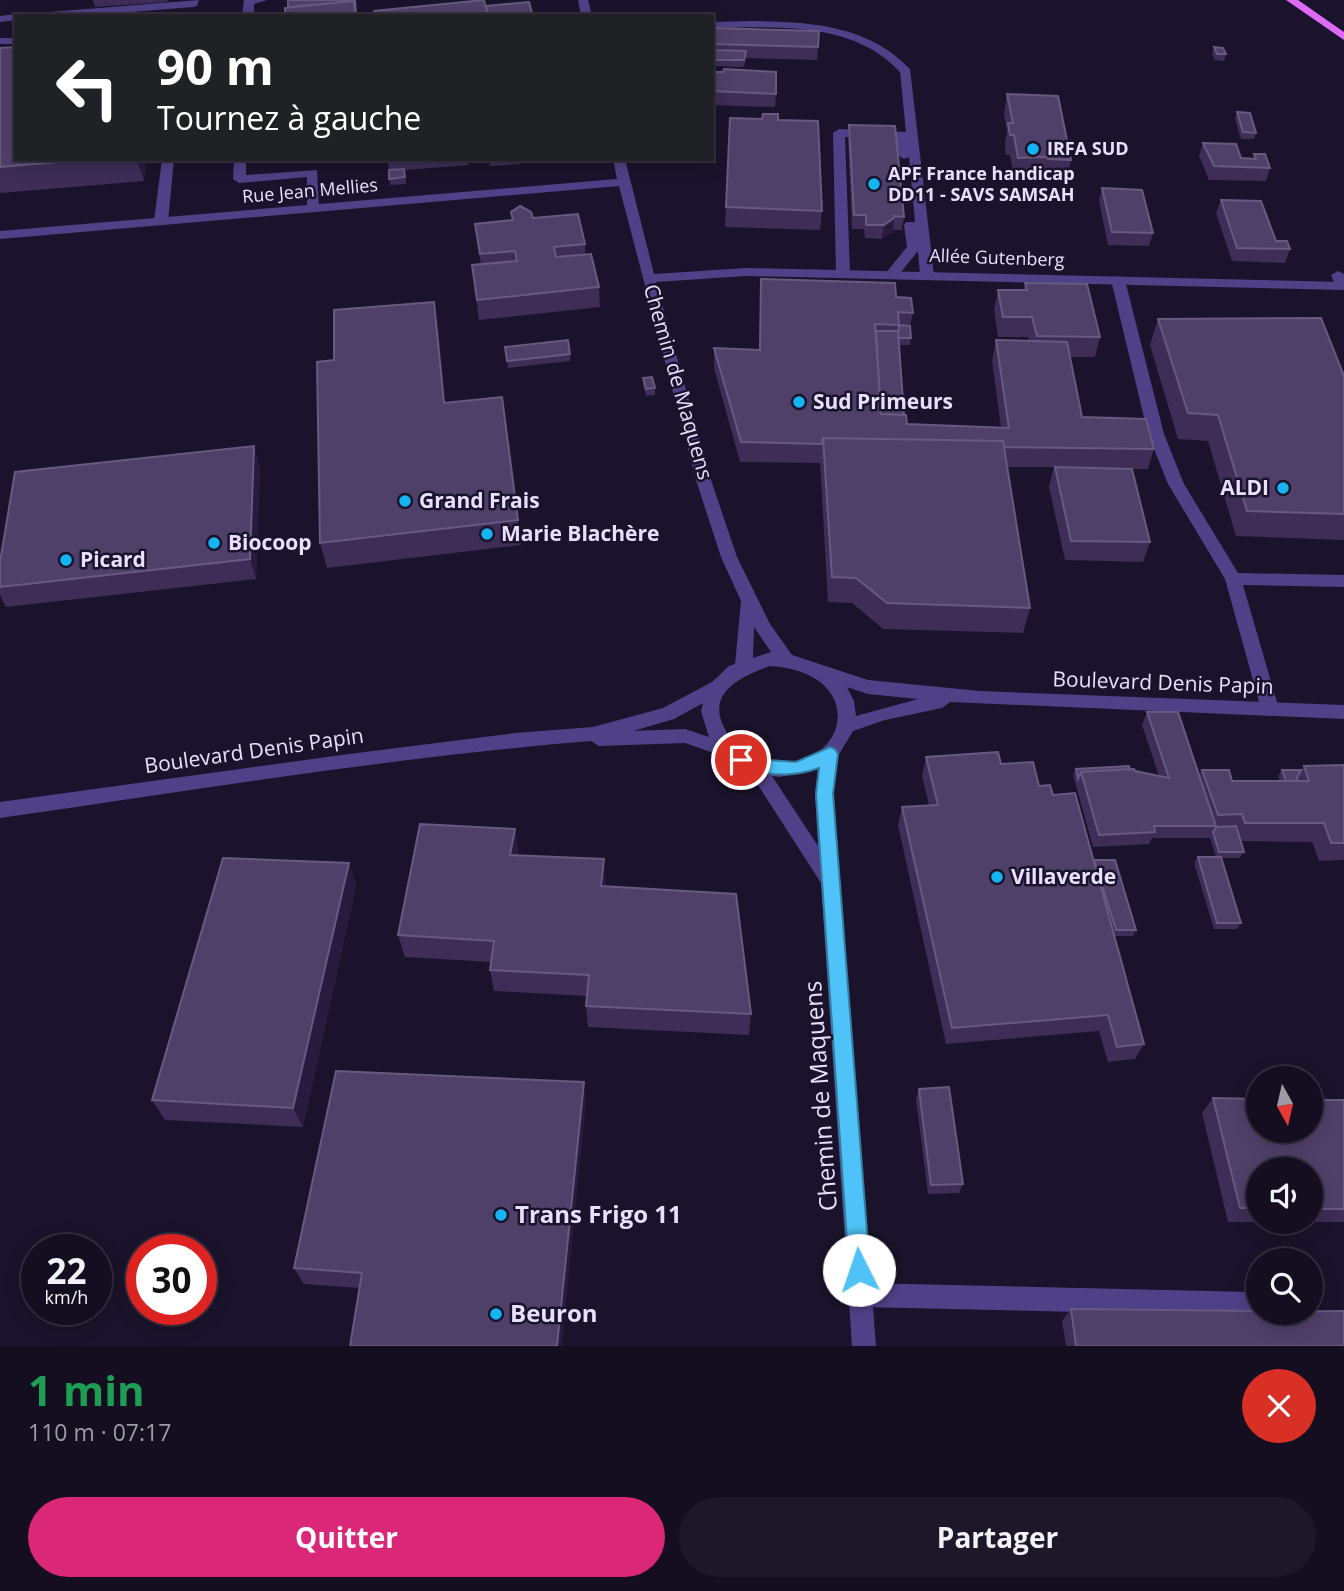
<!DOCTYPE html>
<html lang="fr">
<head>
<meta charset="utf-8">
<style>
	:root { --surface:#140e20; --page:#1d1729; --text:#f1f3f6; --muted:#9d9ca5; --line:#332e3e; --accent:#db2777 }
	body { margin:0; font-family:"Open Sans",sans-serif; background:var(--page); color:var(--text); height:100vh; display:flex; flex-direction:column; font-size:26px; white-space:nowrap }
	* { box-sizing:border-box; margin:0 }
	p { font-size:23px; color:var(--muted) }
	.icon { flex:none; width:38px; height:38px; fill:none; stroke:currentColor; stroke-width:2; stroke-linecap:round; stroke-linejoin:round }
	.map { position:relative; height:1346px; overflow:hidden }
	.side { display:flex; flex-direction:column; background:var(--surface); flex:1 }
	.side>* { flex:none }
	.top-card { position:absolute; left:14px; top:14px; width:700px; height:147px; border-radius:0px; box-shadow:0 4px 18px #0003,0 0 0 2px var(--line); background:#202124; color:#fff; overflow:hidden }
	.needle { width:46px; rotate:172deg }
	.tools { position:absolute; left:1246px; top:1066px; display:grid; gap:14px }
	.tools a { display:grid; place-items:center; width:77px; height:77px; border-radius:50%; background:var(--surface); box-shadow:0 4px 18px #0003,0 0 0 2px var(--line); font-size:35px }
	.speed { position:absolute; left:21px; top:1234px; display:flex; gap:14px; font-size:35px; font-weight:700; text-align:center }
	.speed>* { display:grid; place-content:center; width:91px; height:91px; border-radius:50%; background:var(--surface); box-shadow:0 4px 18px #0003,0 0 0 2px var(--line); line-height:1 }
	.speed small { font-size:18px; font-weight:400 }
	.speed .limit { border:10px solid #d22; background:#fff; color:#111 }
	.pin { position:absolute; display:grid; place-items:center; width:60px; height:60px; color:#fff; margin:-30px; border:4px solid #fff; border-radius:50%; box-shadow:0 2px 7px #0007 }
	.me { position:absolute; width:77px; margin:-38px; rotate:356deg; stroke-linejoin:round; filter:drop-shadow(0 0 5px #0008) }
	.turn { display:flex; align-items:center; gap:24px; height:147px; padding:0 28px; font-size:32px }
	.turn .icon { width:91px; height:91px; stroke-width:2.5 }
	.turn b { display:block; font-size:49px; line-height:60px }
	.round { display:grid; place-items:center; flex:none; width:74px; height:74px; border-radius:37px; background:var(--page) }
	.headline { display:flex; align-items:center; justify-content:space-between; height:119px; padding:0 28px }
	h1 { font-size:42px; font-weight:700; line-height:52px; color:#1e9e55 }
	.button { display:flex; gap:14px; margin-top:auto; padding:14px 28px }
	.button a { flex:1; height:80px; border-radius:42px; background:var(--accent); color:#fff; font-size:28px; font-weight:700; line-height:80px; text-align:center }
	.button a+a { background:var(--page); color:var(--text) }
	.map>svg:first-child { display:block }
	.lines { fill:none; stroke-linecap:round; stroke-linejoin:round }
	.lane { fill:#504087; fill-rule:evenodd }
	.street { fill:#504087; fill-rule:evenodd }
	.primary { fill:#dd6bf8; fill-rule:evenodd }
	.wall { fill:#3d2d57; fill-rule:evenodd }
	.shaded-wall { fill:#281b3e }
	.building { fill:#4f4069; stroke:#675980; stroke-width:2 }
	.route { fill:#4fc3f7; stroke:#337fa1; stroke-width:2 }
	.poi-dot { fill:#14b4f3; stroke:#1b132b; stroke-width:2.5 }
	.labels { text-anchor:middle; stroke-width:5; stroke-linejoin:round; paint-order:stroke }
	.far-poi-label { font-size:18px; font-weight:bold; fill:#e8defd; stroke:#1b132b; text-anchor:start }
	.far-street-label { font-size:18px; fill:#e8defd; stroke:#1b132b }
	.street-label { font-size:21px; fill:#e8defd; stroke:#1b132b }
	.poi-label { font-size:21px; font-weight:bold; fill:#e8defd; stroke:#1b132b; text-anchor:start }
	.near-street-label { font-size:24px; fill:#e8defd; stroke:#1b132b }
	.near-poi-label { font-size:24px; font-weight:bold; fill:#e8defd; stroke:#1b132b; text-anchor:start }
</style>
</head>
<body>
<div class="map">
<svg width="1344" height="1346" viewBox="0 0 1344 1346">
	<rect width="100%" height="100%" fill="#1b132b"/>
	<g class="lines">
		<path class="lane" d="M199,0L197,6L193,7L83,16H32L37,13Z
			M244,0H267L254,4V16H242Z
			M16,14L21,16H16V20L0,22V16Z
			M754,21C812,22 868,25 910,69L934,275L932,278L927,279L920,275L918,251L897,277L892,278L885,274L907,247L904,225L906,222H915L909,157L904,159L898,155L896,138L845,137L850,273L843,277L836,273L833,133L839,129L906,132L900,72C853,21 777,27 712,28V22Z
			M0,38H16V44H0Z
			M162,159H174L168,221L161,225L154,221Z
			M234,159H246V175L317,170L319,208L313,212L307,208V177L239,183L233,179Z
			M1338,271L1344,274V290L1337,289L1331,275Z
			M1118,276L1125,280L1164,434L1184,484L1238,573L1344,575V587L1243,585L1279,709L1276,714H1264L1261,709L1225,579L1168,484L1148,434L1111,280Z
			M861,1283L1251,1292L1258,1295L1259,1312L1251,1316L861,1307L853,1303L849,1295L853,1287Z"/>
		<path class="street" d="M578,0H588L592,16H581Z
			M613,159H625L654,274L746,268L1344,282V290L746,276L656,282L711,480L737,557L770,624L792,655L868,680L980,691L1344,705V719L950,702L942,708L885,720L853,731L838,756L833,794L876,1346H852L821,883L749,771L725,757L685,743L599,746L591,741C393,757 197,790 0,818V802L349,754L515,733L593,727L663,708L712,682L729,666L735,664L741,601L721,557L696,480L619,186L0,239V231L617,179ZM754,627L771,652L753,658ZM770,666C872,672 848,775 770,760C756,758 742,752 733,741C700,699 732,679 770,666ZM847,687L868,694L918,699L856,716L854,701ZM703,703L701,711L709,737L685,729L633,731L674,719ZM818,769L815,794L818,846L772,776L780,777Z"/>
		<path class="primary" d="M1286,0H1298L1344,32V40Z"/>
	</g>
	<path class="wall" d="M93,0H168L167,2L95,7Z
		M712,28L819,31L817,60L746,58L744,67L712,66Z
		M1214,47L1226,54L1224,61L1215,60L1212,54Z
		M0,53L16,159H147L144,181L0,193Z
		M712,72L776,94L775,107L712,105Z
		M1007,94L1071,160L1067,179L1044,178L1043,176L1014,178L1010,155H1006L1005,143L1007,131L1004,114Z
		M1237,112L1256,133L1254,139H1241L1235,119Z
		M730,118L778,120L822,211L820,230L725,227Z
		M849,125L904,217L902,230H893V232L882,239L865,238L864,229H852L848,138Z
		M1203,143L1241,158L1253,159L1254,154L1270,168L1266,181L1209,180L1199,156Z
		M388,159H468L469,165L405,170L406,184L390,185Z
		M489,159H519L520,164L490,166Z
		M1102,188L1153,233L1149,246L1108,245L1099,201Z
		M1221,200L1276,241L1290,249L1285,263L1232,261L1216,213Z
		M533,218L585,244V254L599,287L600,307L479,320L472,265H481L475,224Z
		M761,279L896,297L913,313L910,326L911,338L910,345H899L904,415L907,424L1001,427L992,361L996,340L1029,341L1028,337H998L994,310L998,290H1024L1025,283L1100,337L1095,357H1070L1082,417L1154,449L1148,469H1119L1150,542L1143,562L1065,560L1049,487L1054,467H1007L1030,608L1023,633L883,629L852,603L828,602L820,463L740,462L714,368V348L759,350Z
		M1158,319L1344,376V540L1236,536L1208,441L1178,439L1150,345Z
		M438,328L445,403L502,397L521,545L327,568L320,543L334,360Z
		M505,347L570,354V361L508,368Z
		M643,378L655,388V395L646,396L643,384Z
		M260,466L256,579L6,607L0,595V562Z
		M1147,712L1199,775L1202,770L1232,781H1280L1278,776L1282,770H1301L1304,766L1344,765V860L1319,861L1312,842L1240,841L1244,852L1240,858H1221L1241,923L1237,929H1214L1194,863L1198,857H1216L1210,838H1152L1149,844L1093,847L1073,775L1076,769H1130L1135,771L1159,776L1142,725Z
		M926,757L1001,764L1053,795L1136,930L1133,936H1114L1144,1044L1135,1059L1108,1062L1099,1031L946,1044L898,825L902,807L929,805L922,776Z
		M515,829L518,852V855L606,882L605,887L751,1014L749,1035L588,1027L586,1006L587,996L494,991L490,970L491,962L405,957L398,935Z
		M349,863L356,886L303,1127L165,1120L152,1100Z
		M919,1089L963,1184L959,1193L928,1194L916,1099Z
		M1213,1098L1344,1100V1222H1228L1202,1113ZM1258,1169H1311V1222H1258Z
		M586,1102L360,1288L304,1284L294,1268Z
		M1071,1309L1344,1346H1066L1062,1321Z"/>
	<path class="shaded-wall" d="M137,159H147L144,181Z
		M894,218L893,232L882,239L884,225Z
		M434,302L438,328L448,429L444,403Z
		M254,446L260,466L256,579L250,559Z
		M515,829L518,852L514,878L510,855Z
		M604,859L606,882L603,909L601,886Z
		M349,863L356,886L303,1127L293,1108Z
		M584,1082L586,1102L562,1346H557Z"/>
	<path class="building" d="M288,0H355L356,13L354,1L288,7Z
		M484,0L488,16H375L374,11Z
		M354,1L355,16H285V8Z
		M529,2L533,16H488L486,6Z
		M712,28L819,31L818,47L712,44Z
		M16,47V159H93L0,167V53L1,48Z
		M1214,47L1223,48L1226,54H1217Z
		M714,50L746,51L744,60H713Z
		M724,69L776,72V94L712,91V72H723Z
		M1007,94L1058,96L1071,160L1048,159L1047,157L1018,158L1014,135H1010L1008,123H1013Z
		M1237,112L1250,113L1256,133L1243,132Z
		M763,114H778V120L818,121L822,211L726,207L730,118L762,119Z
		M849,125L895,126L904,217L894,216V218L884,225H866V215H854Z
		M1203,143L1236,144L1241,158L1256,159L1254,154H1265L1270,168L1214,166Z
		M404,169L405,177L389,179V170Z
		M1102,188L1142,190L1153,233L1112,232Z
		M1221,200L1261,201L1276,241H1287L1290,249L1237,248Z
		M520,206L531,212L533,218L578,214L585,244L554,247L556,257L591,254L599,287L477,300L472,265L517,261L515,251L480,254L475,224L513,220L511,212Z
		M761,279L895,283L896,297L911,298L913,313L898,312L899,325L875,324L881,414L906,415L907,424L1009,428L996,340L1067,342L1082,417L1146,419L1154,449L1004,447L1003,441L823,438L822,444L741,442L714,348L760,350Z
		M1025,283L1087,284L1100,337L1037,336L1032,317H1003L998,290H1027Z
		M434,302L444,403L502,397L518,520L320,543L317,362L334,360V310Z
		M1321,318L1344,376V514L1247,511L1218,415L1188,413L1158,319Z
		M899,325L910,326L911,338H898Z
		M876,331H898L904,415L881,414Z
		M568,340L570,354L507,361L505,347Z
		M652,377L655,388L646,389L643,378Z
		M823,438L1003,441L1030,608L887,603L856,578L832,577Z
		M254,446L250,559L0,587V562L15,472Z
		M1055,467L1132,469L1150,542L1071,541Z
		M1147,712H1178L1216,826H1154L1155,832L1099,835L1081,772L1134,769L1135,771L1169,778Z
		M998,752L1001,764L1033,762L1039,786L1050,785L1053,795L1075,793L1144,1044L1117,1047L1108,1015L952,1028L902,807L938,805L926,757Z
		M1344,765V843H1331L1324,823H1245L1242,814L1218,815L1202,770H1229L1232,781H1309L1304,766Z
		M1129,766L1130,769L1081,772L1078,779L1076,769Z
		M1282,770H1301L1297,778V781H1286Z
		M420,824L515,829L510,855L604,859L601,886L736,894L751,1014L586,1006L589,975L490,970L494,941L398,935Z
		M1236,826L1244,852H1219L1213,832L1216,827Z
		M1198,857H1221L1241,923H1217Z
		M223,858L349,863L293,1108L152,1100Z
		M1094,860H1115L1136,930H1116Z
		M336,1071L584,1082L557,1346H350L362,1273L294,1268Z
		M949,1087L963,1184L931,1185L919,1089Z
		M1213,1098L1258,1099V1130H1311V1100H1344V1209H1311V1169H1258V1208H1240Z
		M1071,1309L1258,1311V1312L1344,1311V1346H1076Z"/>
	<path class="route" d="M830,747L835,749L838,754L833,794L870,1270L867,1277L859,1281L852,1277L849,1270L816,794L819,768C791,778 762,776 735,764L732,760L735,755L741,753L757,759L796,762Z"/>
	<g class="poi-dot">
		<circle cx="1033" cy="149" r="7"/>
		<circle cx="874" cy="184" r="7"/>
		<circle cx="799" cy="402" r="7"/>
		<circle cx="1283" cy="488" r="7"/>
		<circle cx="405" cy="501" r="7"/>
		<circle cx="487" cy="534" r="7"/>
		<circle cx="214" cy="543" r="7"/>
		<circle cx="66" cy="560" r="7"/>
		<circle cx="997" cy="877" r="7"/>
		<circle cx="501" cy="1215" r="7"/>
		<circle cx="496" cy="1314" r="7"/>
	</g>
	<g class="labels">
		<g class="far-poi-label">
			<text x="1047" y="155">IRFA SUD</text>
			<text x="888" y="180">APF France handicap<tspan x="888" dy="21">DD11 - SAVS SAMSAH</tspan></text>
		</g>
		<g class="far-street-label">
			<text transform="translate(310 191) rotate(-5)" y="6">Rue Jean Mellies</text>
			<text transform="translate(997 258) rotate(2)" y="6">Allée Gutenberg</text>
		</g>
		<g class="street-label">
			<text transform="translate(678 382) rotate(74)" y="7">Chemin de Maquens</text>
			<text transform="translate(1163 683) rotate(2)" y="7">Boulevard Denis Papin</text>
			<text transform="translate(254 751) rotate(-8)" y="7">Boulevard Denis Papin</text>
		</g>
		<g class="poi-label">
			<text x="813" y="409">Sud Primeurs</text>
			<text x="1269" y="495" text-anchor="end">ALDI</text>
			<text x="419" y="508">Grand Frais</text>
			<text x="501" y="541">Marie Blachère</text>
			<text x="228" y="550">Biocoop</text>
			<text x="80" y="567">Picard</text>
			<text x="1011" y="884">Villaverde</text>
		</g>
		<g class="near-street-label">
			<text transform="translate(821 1096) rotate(-94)" y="8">Chemin de Maquens</text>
		</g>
		<g class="near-poi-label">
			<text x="515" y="1223">Trans Frigo 11</text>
			<text x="510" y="1322">Beuron</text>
		</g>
	</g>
</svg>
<div class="tools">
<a><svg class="needle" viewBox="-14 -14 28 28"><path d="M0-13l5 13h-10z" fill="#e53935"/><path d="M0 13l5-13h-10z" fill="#9d9ca5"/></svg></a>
<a><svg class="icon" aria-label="sound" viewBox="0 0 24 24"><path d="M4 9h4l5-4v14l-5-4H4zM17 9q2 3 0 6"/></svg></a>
<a><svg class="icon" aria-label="search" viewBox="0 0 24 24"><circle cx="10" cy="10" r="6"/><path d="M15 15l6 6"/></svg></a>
</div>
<div class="speed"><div>22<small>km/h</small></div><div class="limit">30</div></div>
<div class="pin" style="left:741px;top:760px;background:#d93025"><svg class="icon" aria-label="arrive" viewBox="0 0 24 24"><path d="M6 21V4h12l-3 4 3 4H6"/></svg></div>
<svg class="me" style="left:859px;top:1270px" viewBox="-20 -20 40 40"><circle r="19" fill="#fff"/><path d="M0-13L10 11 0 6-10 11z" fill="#4fc3f7"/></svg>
<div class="top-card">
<div class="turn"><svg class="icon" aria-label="left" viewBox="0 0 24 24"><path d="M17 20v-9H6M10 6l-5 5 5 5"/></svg><div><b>90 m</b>Tournez à gauche</div></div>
</div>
</div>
<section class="side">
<div class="headline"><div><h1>1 min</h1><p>110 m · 07:17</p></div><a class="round" style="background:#d93025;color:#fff"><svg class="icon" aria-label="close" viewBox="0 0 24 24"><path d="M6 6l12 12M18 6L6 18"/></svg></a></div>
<div class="button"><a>Quitter</a><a>Partager</a></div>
</section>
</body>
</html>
